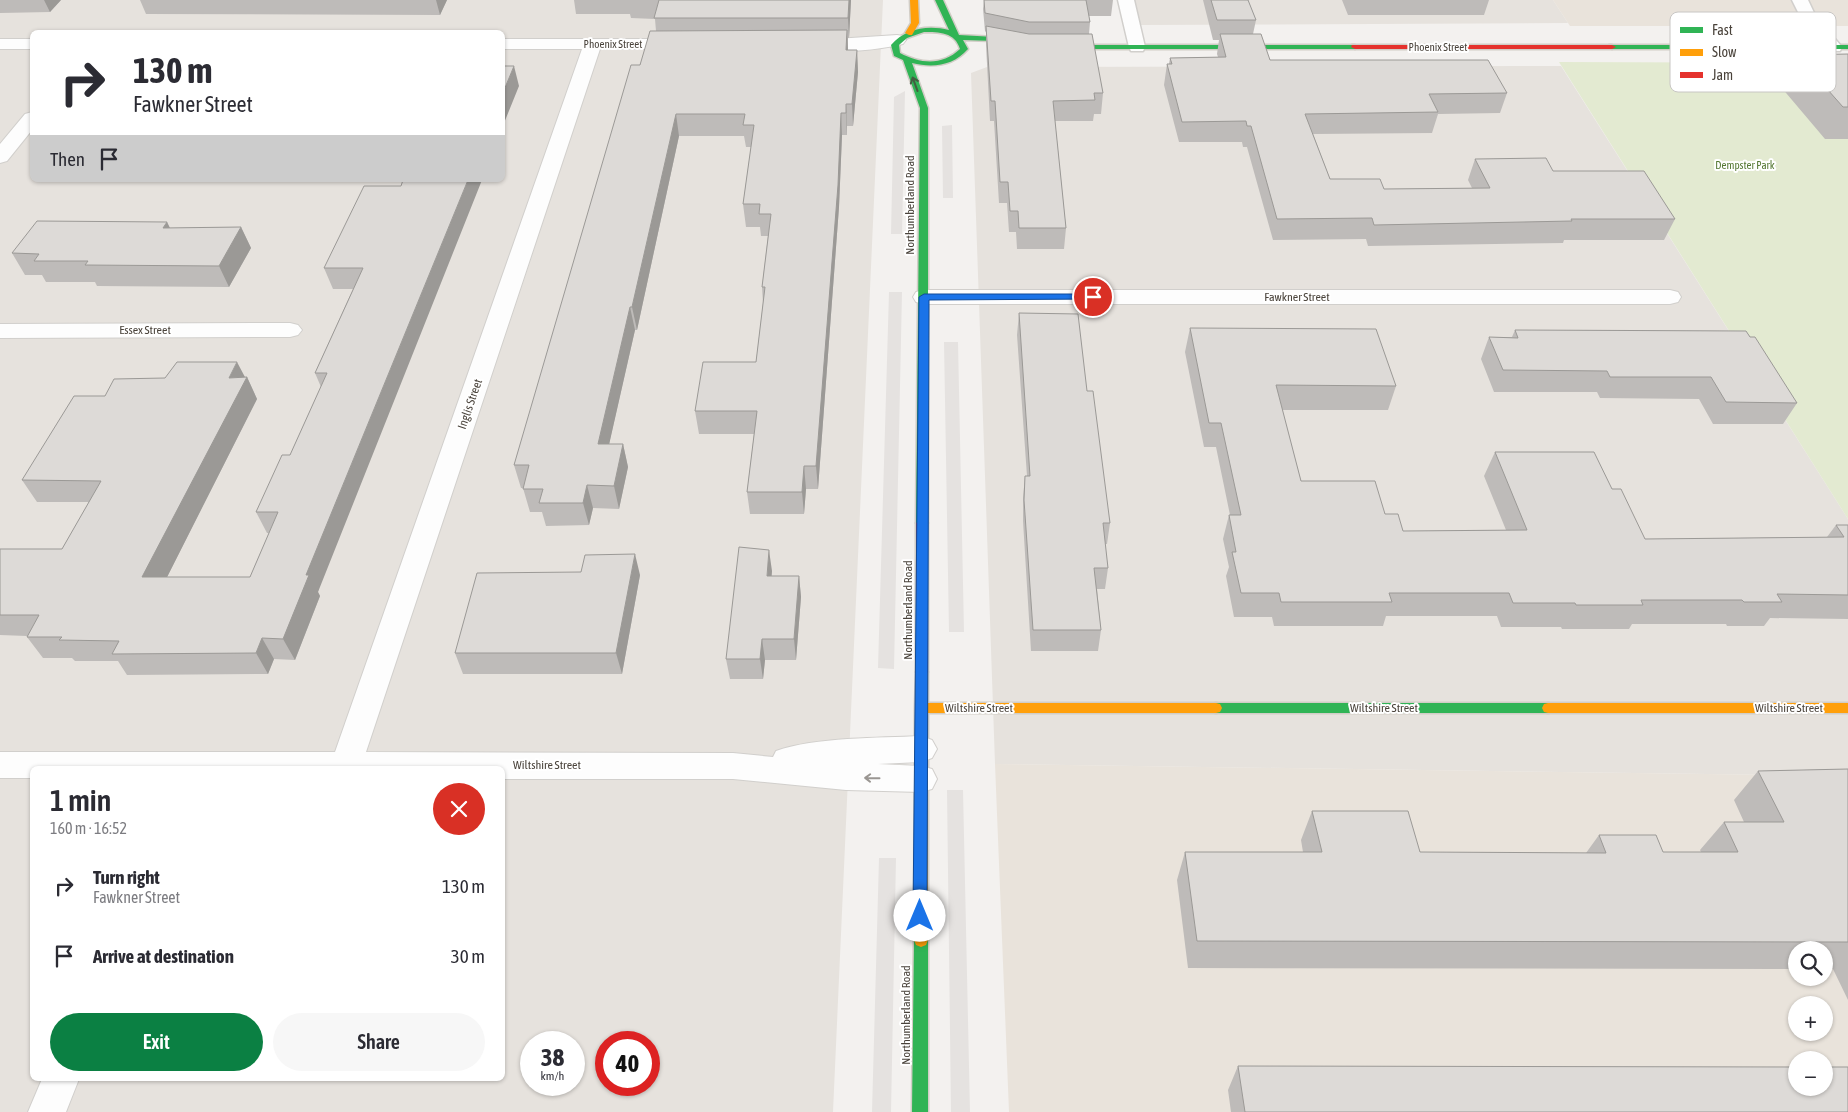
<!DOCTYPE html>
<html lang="en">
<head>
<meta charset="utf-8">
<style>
	:root { --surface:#fff; --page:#f7f7f7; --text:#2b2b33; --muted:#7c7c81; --accent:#0b8043 }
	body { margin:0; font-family:"Asap Condensed",sans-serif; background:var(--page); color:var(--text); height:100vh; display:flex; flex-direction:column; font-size:19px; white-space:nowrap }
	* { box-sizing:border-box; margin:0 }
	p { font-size:16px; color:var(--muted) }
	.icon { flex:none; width:28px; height:28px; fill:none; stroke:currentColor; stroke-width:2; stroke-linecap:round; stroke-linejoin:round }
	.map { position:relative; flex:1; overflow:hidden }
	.side { position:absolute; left:30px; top:766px; width:475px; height:315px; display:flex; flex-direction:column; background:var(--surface); border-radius:8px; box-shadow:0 1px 4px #0004 }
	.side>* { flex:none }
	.banner { position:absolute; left:30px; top:30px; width:475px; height:152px; border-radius:8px; box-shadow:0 1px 4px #0004; background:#fff; color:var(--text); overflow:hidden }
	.tools { position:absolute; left:1788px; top:941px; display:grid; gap:10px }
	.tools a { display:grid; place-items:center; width:45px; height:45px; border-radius:50%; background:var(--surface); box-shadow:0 1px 4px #0004; font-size:25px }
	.speed { position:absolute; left:520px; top:1031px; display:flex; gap:10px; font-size:25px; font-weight:700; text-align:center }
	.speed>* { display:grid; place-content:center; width:65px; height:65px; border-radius:50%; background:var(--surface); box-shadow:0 1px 4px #0004; line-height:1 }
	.speed small { font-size:12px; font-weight:400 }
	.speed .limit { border:8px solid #d22; background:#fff; color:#111 }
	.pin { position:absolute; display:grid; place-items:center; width:42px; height:42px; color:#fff; margin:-21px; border:2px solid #fff; border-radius:50%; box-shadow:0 1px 5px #0007 }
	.me { position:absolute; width:55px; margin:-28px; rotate:0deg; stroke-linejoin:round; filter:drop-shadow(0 0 4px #0008) }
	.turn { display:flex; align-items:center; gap:18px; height:105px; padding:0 20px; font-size:22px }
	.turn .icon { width:65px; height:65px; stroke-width:2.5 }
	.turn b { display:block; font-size:35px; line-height:42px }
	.then { display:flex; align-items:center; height:48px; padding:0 20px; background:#0003; gap:10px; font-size:19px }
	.round { display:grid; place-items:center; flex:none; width:52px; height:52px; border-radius:26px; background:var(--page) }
	.overview { display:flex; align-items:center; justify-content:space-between; height:85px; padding:0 20px }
	h1 { font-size:30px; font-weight:600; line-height:38px }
	.action { display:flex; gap:10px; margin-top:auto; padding:10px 20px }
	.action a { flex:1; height:58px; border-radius:30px; background:var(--accent); color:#fff; font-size:20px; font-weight:600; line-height:58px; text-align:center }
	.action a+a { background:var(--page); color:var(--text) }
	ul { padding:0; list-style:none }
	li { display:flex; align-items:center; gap:15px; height:70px; padding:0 20px }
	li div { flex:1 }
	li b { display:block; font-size:19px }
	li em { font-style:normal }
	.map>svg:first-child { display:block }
	.residential { fill:#e6e2dd; fill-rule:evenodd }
	.education { fill:#e9e3db; fill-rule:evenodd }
	.green { fill:#e3ead1 }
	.parking { fill:#e5e2e0 }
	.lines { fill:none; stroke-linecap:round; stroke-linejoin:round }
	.lane-casing { stroke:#d1cfcc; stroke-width:3 }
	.street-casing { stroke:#d1cfcc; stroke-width:2 }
	.fast-casing { stroke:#d1cdc6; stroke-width:3 }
	.slow-casing { stroke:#d1cdc6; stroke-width:3 }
	.jam-casing { stroke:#d1cdc6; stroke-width:3 }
	.lane { fill:#fdfdfd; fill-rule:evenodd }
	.street { fill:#fdfdfd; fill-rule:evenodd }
	.fast { fill:#30b455; fill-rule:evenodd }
	.slow { fill:#ff9f0a; fill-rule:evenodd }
	.jam { fill:#e5322d; fill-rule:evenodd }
	.wall { fill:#bebbb9 }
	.shaded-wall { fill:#9b9996 }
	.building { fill:#dddad7; stroke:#9b9996 }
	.oneway { stroke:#435e41 }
	.oneway2 { stroke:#9a9692 }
	.route { fill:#1a73e8; stroke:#114b97 }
	.labels { text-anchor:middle; stroke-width:4; stroke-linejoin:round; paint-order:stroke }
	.far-street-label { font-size:11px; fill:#49423a; stroke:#fff }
	.far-park-label { font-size:11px; fill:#537731; stroke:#fff }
	.street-label { font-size:12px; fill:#49423a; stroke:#fff }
	.key { fill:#fff; stroke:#c8c6c4; stroke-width:1 }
	.key-label { font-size:14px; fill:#49423a }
</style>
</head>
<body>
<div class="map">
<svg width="1848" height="1112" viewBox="0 0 1848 1112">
	<rect width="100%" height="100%" fill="#f3f1ef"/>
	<path class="residential" d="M0,0H883L833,1112H0ZM32,32H502V180H32ZM32,769H502V1079H32ZM531,1042H574V1085H531ZM606,1042H649V1085H606Z
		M1134,0H1553L1568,23L1140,25Z
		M1561,66L1848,519V776L995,764L971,73L987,67Z"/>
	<path class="education" d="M1553,0H1848V26H1570Z
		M995,764L1848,776V1112H1009ZM1796,950H1824V978H1796ZM1796,1005H1824V1032H1796ZM1796,1060H1824V1088H1796Z"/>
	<path class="green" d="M1559,62L1848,63V519Z"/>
	<path class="parking" d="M905,91L902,234H891L894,97Z
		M952,125L953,198H943L942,126Z
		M889,292H902L894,669L878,668Z
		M944,342H958L964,632H949Z
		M947,790H963L970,1112H951Z
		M879,858H896L891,1112H872Z"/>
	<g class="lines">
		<defs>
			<path id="lane" d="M1118,0H1134L1145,47L1143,51H1131L1129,47Z
				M1792,0H1808L1816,17L1842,47L1840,51H1828L1803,22Z"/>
			<path id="street" d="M897,35L903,36L906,40L903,44C878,50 830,55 805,49L802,45L805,41Z
				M0,39H32V49H0Z
				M502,39H683L689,40L692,44L689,48L683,49H600L366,752L733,753L773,757L776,751C815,737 879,738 921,736L932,740L937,749L932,758L921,762L878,764L921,766L932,769L937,779L932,789L921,792L846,790L733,779H502V769H32V778H0V752H335L582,49H502Z
				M32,112V130L7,161L0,163V144L25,114Z
				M924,290H1670L1678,292L1681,297L1678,302L1670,304H924L916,302L913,297L916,292Z
				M290,323L298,325L302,330L298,335L290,337L0,338V324Z
				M42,1079H79L66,1112H28Z"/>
			<path id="fast" d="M935,0H943L959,35L995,37L1028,45H1355L1359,47L1355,49H1028L995,41L963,40L968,49C953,66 933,68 912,63L928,108V523L922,527L916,523L920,108L903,60L894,56L891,45C906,28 928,25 949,30ZM924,32C939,32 955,32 960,49C942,66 921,64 900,53L899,45L907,38Z
				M1609,45H1848V49H1612L1608,47Z
				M1216,703H1548L1552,704L1554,708L1552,712L1548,713H1216L1212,712L1210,708L1212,704Z
				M921,933L926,935L928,940V1112H912L914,940L916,935Z"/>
			<path id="slow" d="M910,0H918L919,23L912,35H909L905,33L911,23Z
				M922,667L926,669L928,672V703H1216L1220,704L1222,708L1220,712L1216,713H928V940L926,945L921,947L916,945L914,940L915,708L916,672L918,669Z
				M1548,703H1848V713H1548L1544,712L1542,708L1544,704Z"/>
			<path id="jam" d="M1352,45H1612L1616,47L1612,49H1355L1351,47Z
				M922,519L928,523V672L926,675L922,677L918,675L916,672V523Z"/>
		</defs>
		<use href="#lane" class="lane-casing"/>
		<use href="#street" class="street-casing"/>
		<use href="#fast" class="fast-casing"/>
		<use href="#slow" class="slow-casing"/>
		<use href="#jam" class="jam-casing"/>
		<use href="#lane" class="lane"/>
		<use href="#street" class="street"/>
		<use href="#fast" class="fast"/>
		<use href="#slow" class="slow"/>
		<use href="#jam" class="jam"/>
	</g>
	<path class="wall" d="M0,0H61L50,12L0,13Z
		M140,0H447L440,15L146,14Z
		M574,0H851L849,38H848V50H857L858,72L853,126H847V135H842L839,207L818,489H806L804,514H750L747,492L754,434H699L695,411L756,362L763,303L762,287L768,236H761L760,227H746L743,204L751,147H746L744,136H679L637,330H635L609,444H623L628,467L619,509L593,508L589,525L546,526L542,512H530L523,488H521L514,465L640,65L656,31L655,19L631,18L630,14H576Z
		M984,0H1113L1111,16H1089L1090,22L1089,34L1103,93L1101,114H1094L1093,121H1055L1066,228L1064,249H1017L1016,232H1009L1007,203H999L994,121H990L986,45V32L985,31L983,9Z
		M1203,0H1248L1256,20L1253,34L1270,60L1507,93L1500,113L1438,114L1432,133L1313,134L1330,179L1384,189L1472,188L1468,180L1475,159L1553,171L1675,219L1664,240H1564L1563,243L1368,246L1366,239L1273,240L1247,147H1243L1242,142H1179L1164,85L1167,64H1169L1170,58L1218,57L1217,54L1219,40H1213Z
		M1342,0H1489L1484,15H1348Z
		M1848,54V139H1825L1781,87L1797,55Z
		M401,186L318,592L320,596L295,660L274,659L268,674L127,675L118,661H75L72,658H43L27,637V636L0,635V549H62L89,502H37L22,480L105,396L247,377L257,399L167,577H250L269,533H267L256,512L290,455L321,387L315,373L353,289H333L324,268Z
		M167,222L170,228L241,227L251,248L229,287L97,286L95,282H46L42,275H25L12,253Z
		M1019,313L1087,391L1110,523L1107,544H1105L1108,568L1105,589H1097L1101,630L1098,651H1031L1023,521V498L1025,476H1027L1017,335Z
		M1190,328L1396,386L1388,410H1282L1301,481L1385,514L1403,531L1506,530L1484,476L1495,452L1612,489L1645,539L1827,537L1836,525H1848V619L1770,618L1764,626H1727L1726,624H1632L1629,629H1562L1561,627H1501L1497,616H1386L1383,626H1274L1272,617H1234L1226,576L1229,567L1223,539L1229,515H1230L1216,447H1204L1185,352Z
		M1515,330L1746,331L1797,403L1783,424H1713L1699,399L1600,398L1597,392H1494L1481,359L1489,337H1512Z
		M772,571L771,576H799L801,597L796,660H765L763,679H730L726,659Z
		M640,575L622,674H463L455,653Z
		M1848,769V1000L1833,969H1824V950H1796V969L1188,968L1177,880L1185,852H1303L1301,840L1312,811L1420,852L1586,853L1599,835L1663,852H1701L1700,850L1724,822H1744L1734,800L1758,771Z
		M1238,1066L1848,1112H1231L1228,1090Z"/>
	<path class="shaded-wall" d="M44,0H61L50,12Z
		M436,0H447L440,15Z
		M849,0H851L849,38L848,18Z
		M847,30L848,51L846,50Z
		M857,50L858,72L853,126L852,104Z
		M514,66L519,86L502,128V95Z
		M846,104L847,126V135L846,113Z
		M841,113L842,135L839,207L818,489L816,466Z
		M676,114L679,136L637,330L632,307Z
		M468,180H482L318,592L320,596L295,660L283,639L306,575Z
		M167,222L177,243L163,228Z
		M241,227L251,248L229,287L219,266Z
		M630,307L635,330L604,467L598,444Z
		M237,362L246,379L247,377L257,399L156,599L142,577L229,378Z
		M623,444L628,467L619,509L614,486Z
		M804,466L806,489L804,514L802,492Z
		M587,485L593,508L589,525L583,503Z
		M769,550L772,571L770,597L767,576Z
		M635,554L640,575L622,674L616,653Z
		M799,576L801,597L796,660L794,639Z
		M262,638L274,659L268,674L256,653Z
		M762,639L765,660L763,679L760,659Z"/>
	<path class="building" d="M659,0H849L848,18H654Z
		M984,0H1086L1090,22H1029L985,13Z
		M1211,0H1248L1256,20H1217Z
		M986,26L1029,34H1092L1103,93H1094L1095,100L1053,101L1066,228H1019L1018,211H1010L1008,182H1000L995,101H991Z
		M847,30L846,50H857L852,104H846V113H841L838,185L816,466H804L802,492H747L757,411H695L703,362H756L765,287H762L771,214H759L760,204H743L754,125H743L745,114H676L632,307H630L598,444H623L614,486L587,485L583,503H539L543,489H523L529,465H514L631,65H640L650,31Z
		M1220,34H1261L1270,60H1488L1507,93L1429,94L1438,112L1305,114L1330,179H1380L1384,189L1490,188L1475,159L1546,158L1553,171H1644L1675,219H1571L1572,221L1374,225L1372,218L1277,219L1251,126H1247L1246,121L1182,122L1167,64H1172L1170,58L1226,57Z
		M1848,54V107H1843L1797,55Z
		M502,66H514L502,95Z
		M403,180H468L306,575H309L283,639L262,638L256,653L112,654L119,641L59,640L62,637H27L39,615H0V549H62L101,481L22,480L74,396H105L114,379L165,378L177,362H237L229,378L247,377L142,577H250L278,512H256L282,455H290L327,373H315L363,268H324L364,186H401Z
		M37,221L167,222L163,228L241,227L219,266L85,265L88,261H34L39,254L12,253Z
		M1019,313L1078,314L1087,391H1093L1110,523H1103L1108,568H1094L1101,630H1033L1024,500L1025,476H1030Z
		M1190,328L1376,329L1396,386L1276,385L1301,481H1375L1385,514H1398L1403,531L1527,530L1495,452H1594L1612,489H1621L1645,539L1844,537L1836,525H1848V595L1777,594L1782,602H1744L1742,600H1641L1643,605H1576L1575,603H1513L1509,593H1389L1392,602H1281L1279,593H1241L1232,552H1236L1229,515H1241L1221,423H1209Z
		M1515,330L1746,331L1750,337H1755L1797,403L1726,402L1711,377H1610L1607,371L1503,370L1489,337L1518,338Z
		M739,547L769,550L767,576H799L794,639H762L760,659H726Z
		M635,554L616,653H455L477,573L581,572L585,555Z
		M1848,769V942L1197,941L1185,852H1322L1312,811H1408L1420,852L1606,853L1599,835H1656L1663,852H1738L1724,822H1784L1758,771Z
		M1238,1066L1796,1067V1088H1824V1067H1848V1112H1245Z"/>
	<defs><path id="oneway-shaft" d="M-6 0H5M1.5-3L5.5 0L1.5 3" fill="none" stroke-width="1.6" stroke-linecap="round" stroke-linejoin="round" transform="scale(1.25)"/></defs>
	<use class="oneway" href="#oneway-shaft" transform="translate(915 84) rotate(-110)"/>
	<use class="oneway2" href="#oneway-shaft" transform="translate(872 778) rotate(-179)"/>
	<path class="route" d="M1093,294L1096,295V299L929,300L927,916L925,921L920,923L915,921L913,916L919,297L924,294Z"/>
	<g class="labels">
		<g class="far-street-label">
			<text x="613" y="48">Phoenix Street</text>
			<text x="1438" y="51">Phoenix Street</text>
		</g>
		<g class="far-park-label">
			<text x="1745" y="169">Dempster Park</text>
		</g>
		<g class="street-label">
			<text transform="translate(910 205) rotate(-90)" y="4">Northumberland Road</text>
			<text x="1297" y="301">Fawkner Street</text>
			<text x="145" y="334">Essex Street</text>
			<text transform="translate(470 404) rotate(-71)" y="4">Inglis Street</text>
			<text transform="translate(908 610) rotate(-90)" y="4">Northumberland Road</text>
			<text x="979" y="712">Wiltshire Street</text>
			<text x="1384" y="712">Wiltshire Street</text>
			<text x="1789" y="712">Wiltshire Street</text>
			<text x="547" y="769">Wiltshire Street</text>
			<text transform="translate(906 1015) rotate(-90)" y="4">Northumberland Road</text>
		</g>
	</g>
	<rect x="1670" y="12" width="166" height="80" rx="8" class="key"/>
	<rect x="1680" y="27" width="23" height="6" fill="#30b455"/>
	<rect x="1680" y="49" width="23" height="7" fill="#ff9f0a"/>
	<rect x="1680" y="72" width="23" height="6" fill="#e5322d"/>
	<g class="key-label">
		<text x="1712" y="35">Fast</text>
		<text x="1712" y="57">Slow</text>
		<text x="1712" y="80">Jam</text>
	</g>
</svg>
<div class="tools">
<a><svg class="icon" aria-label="search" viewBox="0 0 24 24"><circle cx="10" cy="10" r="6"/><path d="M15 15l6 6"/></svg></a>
<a>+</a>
<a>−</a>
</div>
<div class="speed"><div>38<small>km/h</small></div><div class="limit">40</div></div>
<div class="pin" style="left:1093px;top:297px;background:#d93025"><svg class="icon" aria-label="arrive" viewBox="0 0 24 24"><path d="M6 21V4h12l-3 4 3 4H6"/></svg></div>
<svg class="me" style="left:920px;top:916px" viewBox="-20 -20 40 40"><circle r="19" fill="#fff"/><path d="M0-13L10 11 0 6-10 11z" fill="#1a73e8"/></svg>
<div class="banner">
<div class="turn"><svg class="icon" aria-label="right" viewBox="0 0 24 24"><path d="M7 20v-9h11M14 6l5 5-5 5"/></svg><div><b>130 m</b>Fawkner Street</div></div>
<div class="then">Then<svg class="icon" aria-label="arrive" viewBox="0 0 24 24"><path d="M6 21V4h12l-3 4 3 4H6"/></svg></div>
</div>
<section class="side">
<div class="overview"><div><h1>1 min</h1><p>160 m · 16:52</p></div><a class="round" style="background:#d93025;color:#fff"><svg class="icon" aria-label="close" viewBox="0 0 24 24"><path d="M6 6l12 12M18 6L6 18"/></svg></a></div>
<ul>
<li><svg class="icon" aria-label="right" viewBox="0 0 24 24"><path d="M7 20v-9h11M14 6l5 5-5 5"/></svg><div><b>Turn right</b><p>Fawkner Street</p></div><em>130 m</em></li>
<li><svg class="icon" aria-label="arrive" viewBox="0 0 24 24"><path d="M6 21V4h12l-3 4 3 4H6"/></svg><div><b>Arrive at destination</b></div><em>30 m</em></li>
</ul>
<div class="action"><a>Exit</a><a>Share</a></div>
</section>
</div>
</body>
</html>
